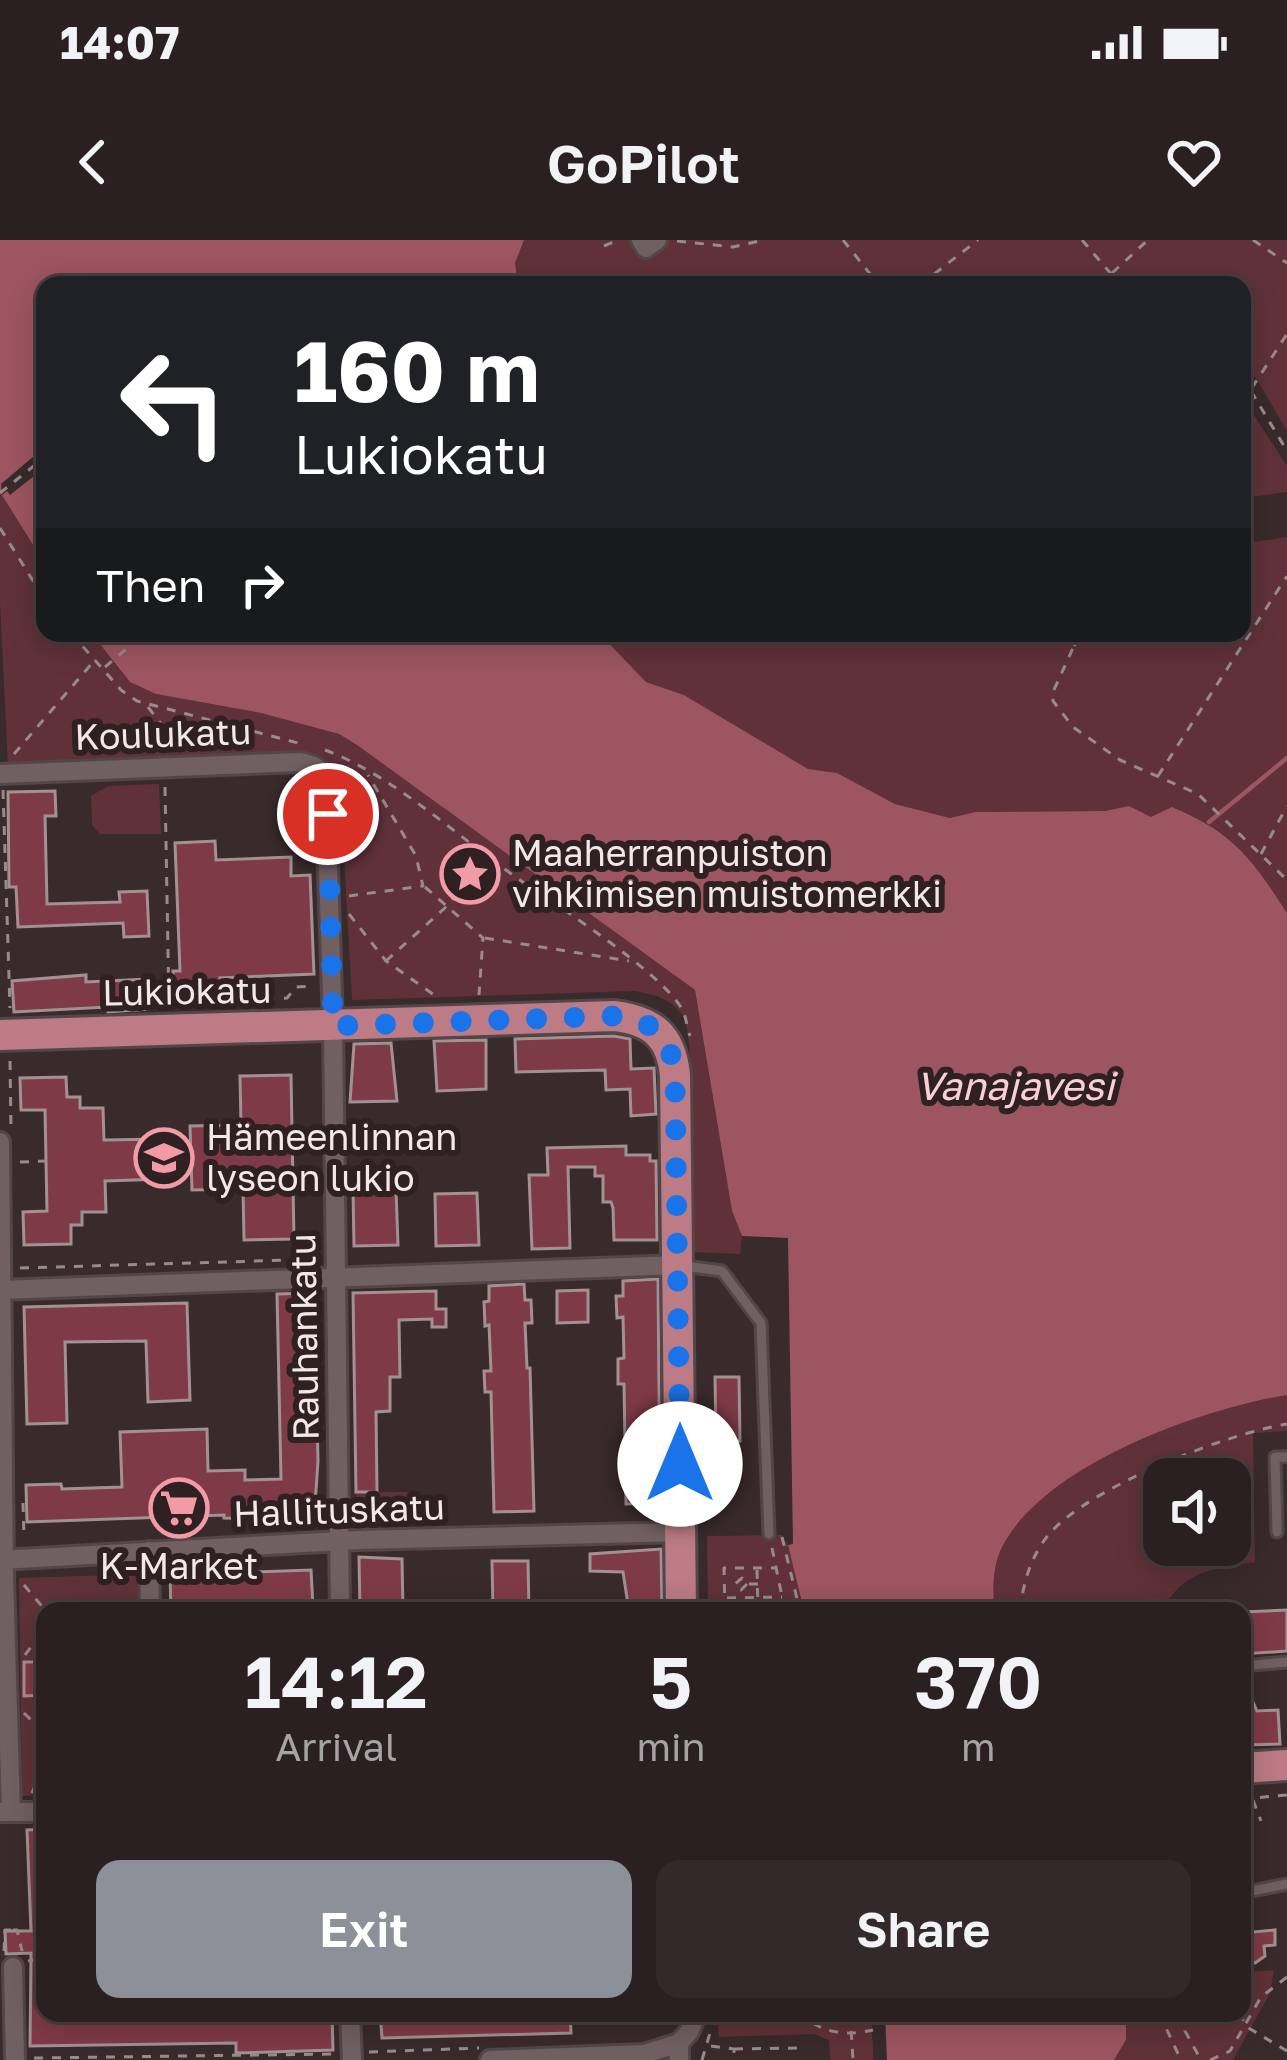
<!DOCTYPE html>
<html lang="en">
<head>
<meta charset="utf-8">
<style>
	:root { --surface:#2b2021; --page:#33282a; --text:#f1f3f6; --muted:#a6a3a5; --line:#473e3f; --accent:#8c9099 }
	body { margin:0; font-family:"Golos Text",sans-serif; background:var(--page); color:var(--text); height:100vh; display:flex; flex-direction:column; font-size:45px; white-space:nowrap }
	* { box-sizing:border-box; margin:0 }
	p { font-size:39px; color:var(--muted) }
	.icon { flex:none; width:66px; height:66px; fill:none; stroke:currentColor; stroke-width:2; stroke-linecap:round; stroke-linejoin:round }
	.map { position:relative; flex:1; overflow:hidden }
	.details { position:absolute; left:36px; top:1362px; width:1215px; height:420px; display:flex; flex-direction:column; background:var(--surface); border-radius:24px; box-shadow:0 6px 30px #0003,0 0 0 3px var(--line) }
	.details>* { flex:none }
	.guide { position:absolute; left:36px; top:36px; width:1215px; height:366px; border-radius:24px; box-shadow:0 6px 30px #0003,0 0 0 3px var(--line); background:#202124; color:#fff; overflow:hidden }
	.buttons { position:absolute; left:1143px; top:1218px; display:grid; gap:24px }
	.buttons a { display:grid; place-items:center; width:108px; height:108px; border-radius:24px; background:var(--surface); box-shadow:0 6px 30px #0003,0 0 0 3px var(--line); font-size:60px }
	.pin { position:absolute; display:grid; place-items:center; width:102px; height:102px; color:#fff; margin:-51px; border:6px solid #fff; border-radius:50%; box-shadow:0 3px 12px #0007 }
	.me { position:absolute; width:132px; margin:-66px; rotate:0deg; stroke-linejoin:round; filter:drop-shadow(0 0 9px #0008) }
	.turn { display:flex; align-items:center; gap:42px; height:252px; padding:0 60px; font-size:54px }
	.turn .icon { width:156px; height:156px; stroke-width:2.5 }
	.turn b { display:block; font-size:84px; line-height:102px }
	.then { display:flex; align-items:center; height:114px; padding:0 60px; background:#0003; gap:24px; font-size:45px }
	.eta { display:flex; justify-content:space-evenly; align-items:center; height:204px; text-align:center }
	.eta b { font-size:72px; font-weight:600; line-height:84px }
	.cta { display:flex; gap:24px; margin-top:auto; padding:24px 60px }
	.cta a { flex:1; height:138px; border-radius:24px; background:var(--accent); color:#fff; font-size:48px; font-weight:600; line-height:138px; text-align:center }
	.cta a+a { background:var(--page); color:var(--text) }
	.status { display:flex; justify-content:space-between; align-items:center; height:84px; padding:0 60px; background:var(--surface); direction:ltr }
	.status svg { height:33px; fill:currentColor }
	header { display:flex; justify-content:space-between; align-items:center; height:156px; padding:0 60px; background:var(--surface); font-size:54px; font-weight:600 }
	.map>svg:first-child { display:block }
	.green { fill:#603139; fill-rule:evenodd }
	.water { fill:#9d5561 }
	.pier { fill:#392a2c }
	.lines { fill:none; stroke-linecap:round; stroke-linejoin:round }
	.stream { stroke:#9d5561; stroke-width:4.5 }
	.building { fill:#7f3a47; stroke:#a39092; stroke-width:3 }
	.lane-casing { stroke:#534648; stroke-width:15 }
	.street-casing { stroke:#534648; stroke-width:24 }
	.primary-casing { stroke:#534648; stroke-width:36 }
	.path { stroke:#988b8d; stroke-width:3; stroke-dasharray:9 9; stroke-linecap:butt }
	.lane { stroke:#716062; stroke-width:9 }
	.street { stroke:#716062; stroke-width:18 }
	.primary { stroke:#bc7b85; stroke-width:30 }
	.route { stroke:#1a73e8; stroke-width:21; stroke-dasharray:0 37.8 }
	.labels { text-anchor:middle; stroke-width:12; stroke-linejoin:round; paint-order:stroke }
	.street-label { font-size:36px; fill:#f3e8e9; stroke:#2f2122 }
	.poi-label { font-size:36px; fill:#f3e8e9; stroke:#2f2122; text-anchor:start }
	.water-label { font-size:39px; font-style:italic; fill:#fbcfd4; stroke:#2f2122 }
</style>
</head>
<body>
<div class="status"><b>14:07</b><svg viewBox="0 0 49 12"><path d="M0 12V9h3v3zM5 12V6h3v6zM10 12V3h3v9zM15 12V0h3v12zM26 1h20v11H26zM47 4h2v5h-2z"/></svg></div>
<header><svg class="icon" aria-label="back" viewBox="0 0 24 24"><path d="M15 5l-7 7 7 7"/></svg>GoPilot<svg class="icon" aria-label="heart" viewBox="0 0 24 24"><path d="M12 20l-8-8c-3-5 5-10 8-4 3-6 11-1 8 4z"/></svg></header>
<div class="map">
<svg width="1287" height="1820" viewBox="0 0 1287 1820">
	<rect width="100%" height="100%" fill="#392a2c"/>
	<path class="green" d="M524,0H1287V191L1249,126L1242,130V45H518L514,23Z
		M1248,166L1287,226V252L1242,258V174Z
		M0,252L45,324V393H91L130,442L156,454L261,473L339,494L357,505L695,750L732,971L742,996L740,1014L690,1012C690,974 697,799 683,776C671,758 653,754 634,751L352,760L340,544L331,529L317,518L261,514L8,526L0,363Z
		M1287,297V673C1253,620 1233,592 1173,567L1151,578L1129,566L1105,571L975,572L950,578L895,564L837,533L808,529L684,455L646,442L599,393H1242V304Z
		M159,544L161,594H100L92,585L91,556L108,546Z
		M1287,1155V1191L1253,1193L1255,1322C1214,1328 1182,1331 1162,1371H994C993,1346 992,1322 1006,1300C1053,1222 1201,1169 1287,1155ZM1164,1239H1230V1305H1164Z
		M356,1252H415V1279L357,1276Z
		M782,1295L788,1305L804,1371H708L707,1296Z
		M144,1334V1371H45V1555L22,1556L19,1338Z
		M1274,1730L1270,1753L1233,1820H1114L1126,1800V1773H1242V1732Z
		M717,1773H871L873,1820H830L829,1800L814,1794L719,1797Z"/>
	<path class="water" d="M0,0H524L515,23L518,45H45V324L0,252Z
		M91,393H599L646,442L684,455L808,529L837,533L895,564L950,578L975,572L1105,571L1129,566L1151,577L1172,567C1233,592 1253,620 1287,673V1155C1201,1169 1053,1222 1006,1300C992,1322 993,1346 994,1371H804L788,1305L793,1304L788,998L742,996L732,971L695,750L357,505L339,494L261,473L156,454L130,442Z
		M871,1773H1126V1800L1114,1820H873Z"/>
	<path class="pier" d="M34,216L44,228L10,255L7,251L2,255L1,244Z
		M871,1773H885L887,1820H873Z"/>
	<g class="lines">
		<path class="stream" d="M1209,582L1287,518"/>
	</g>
	<path class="building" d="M55,551L56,576H45L47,664L120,662L119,652L147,651L149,696L124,697L123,683L18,687L16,647H9L8,552Z
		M215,601L216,620L291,617V636L310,635L314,734L220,738L221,756L174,758L173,731H180L175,603Z
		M86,735V742L147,739L149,769L108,772L107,767L14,772L12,741Z
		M614,796L630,799L631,829L654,828L656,874L631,876L630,849L606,850L605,830L516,832L515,799Z
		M486,800V849L437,851L434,801Z
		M391,803L397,861L350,862L354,804Z
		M291,835L294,999L244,1000L243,949L192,950L190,886L241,885L240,836Z
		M66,837L67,857H80V868H103L104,900L163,899L164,939L105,941L106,972H82V985H71V1004L24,1005L23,972L47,971L45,870H21L20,838Z
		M626,906V915H650V921H656L657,1000H614L613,968L611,962H603V936H595V927H568L570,1008L532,1009L529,935H548L547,908Z
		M396,950L398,1005L354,1006L353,951Z
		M477,953L479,1005L436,1006L435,954Z
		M658,1039L660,1263L626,1264L624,1144H618V1119L624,1118L623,1077L617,1078L616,1056H623V1041Z
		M524,1044L525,1060H531L532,1083H525L527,1128H530L534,1271L494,1272L491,1152H485L484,1131H491L489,1085L485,1086L484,1062L489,1061V1046Z
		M588,1050V1082L557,1083V1051Z
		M436,1051V1069H446V1087H432V1079L399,1080L400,1137H390V1171L376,1172L377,1252H356L353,1053Z
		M314,1053L318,1221L314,1280L224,1278V1275L27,1282L26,1245L61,1244L62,1249L122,1247L120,1192L207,1189L208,1231L245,1230V1240L281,1239L277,1054Z
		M187,1063L190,1160L148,1162L146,1101L65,1102L67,1183L27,1184L24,1067Z
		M715,1137H739L740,1201L716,1202Z
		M661,1309L662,1371H629L623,1332L590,1331V1314Z
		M359,1317L402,1319L403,1371H360Z
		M492,1321H528L529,1371H493Z
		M311,1330L313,1366L171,1371L170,1335Z
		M1287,1370V1411L1242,1414V1372Z
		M24,1422H45V1455L24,1456Z
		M1253,1462L1257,1471L1278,1470L1280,1504L1242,1505V1472Z
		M45,1589V1773H216L217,1777L332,1773L333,1810L236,1813V1803L30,1806L31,1713L6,1714L5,1691H31L27,1590Z
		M1275,1690V1705L1264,1706L1265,1716L1255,1723L1242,1718V1693Z
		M380,1773H570L571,1793L382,1798Z"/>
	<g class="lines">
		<defs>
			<path id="lane" d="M685,1026L722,1031L761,1083L769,1294
				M1277,1292L1275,1217H1287
				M1242,1426L1287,1422
				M1242,1653L1287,1644"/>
			<path id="street" d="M641,0L646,8L657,0
				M0,534L300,522L314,526L325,535L333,786L340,1371
				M0,902L4,1338L11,1572
				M0,1050L680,1025
				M149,1311L150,1371
				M0,1320L359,1300L681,1292
				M0,1572H45
				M13,1727L15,1820
				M350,1773L352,1820
				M490,1820L644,1814L679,1803
				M679,1820V1803L689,1792L697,1773"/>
			<path id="primary" d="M0,795L615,776C653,781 671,796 675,835L681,1371
				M1242,1528L1287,1525"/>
		</defs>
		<use href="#lane" class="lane-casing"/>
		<use href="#street" class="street-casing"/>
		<use href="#primary" class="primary-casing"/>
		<path class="path" d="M843,0L879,45
			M1082,0L1112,35
			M1253,0L1287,23
			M677,1L733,7L764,0
			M604,6L618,0
			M920,45L978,0
			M1099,45L1148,0
			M1251,151L1287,211
			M1242,163L1287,94
			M0,253L35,225
			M0,288L45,360
			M71,393L121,450L137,461L298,503
			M251,393L254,397
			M1065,393L1073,408L1053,452V461L1073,487L1120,520L1198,554L1287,640
			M1074,406L1083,393
			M105,427L145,393
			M148,467L179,507
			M325,510C398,537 467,606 532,648C567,672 662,734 682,769C686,776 687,788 690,796
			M14,514L94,421
			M1158,536L1287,336
			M165,547L169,766
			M3,550L10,768
			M1261,614L1287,566
			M425,647L483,698L479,755
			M349,656L423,646L416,616L368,535
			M349,674L386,721L437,757
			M485,698L629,721
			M386,721L447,666L487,617
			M248,737L249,760
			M248,760L287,758L296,747L313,746
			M10,821L11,889
			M20,922L46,921
			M20,1028L292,1020
			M23,1263L24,1297
			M782,1297L800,1371
			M772,1308L785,1371
			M757,1330L758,1371
			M747,1344L741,1350L735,1344L742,1338L747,1344H758
			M24,1345L46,1371
			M727,1358L782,1357
			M82,1371L133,1367
			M725,1371L724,1328H776
			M1020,1371C1023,1343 1031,1315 1050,1293C1092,1246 1225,1194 1287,1184
			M25,1415L45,1388
			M24,1473L45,1494
			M32,1553L45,1521
			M1242,1559L1287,1555
			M1253,1560L1261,1581
			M13,1690H17L22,1711
			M4,1711L5,1690H12
			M28,1721L45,1718
			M798,1773C822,1792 842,1797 873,1790
			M850,1773L853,1820
			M1159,1773L1181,1820
			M1189,1773L1185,1791L1201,1820
			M1239,1773L1247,1787L1287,1811
			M711,1806L734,1809V1820
			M734,1809L801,1808
			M369,1812L479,1808
			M34,1818L335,1814
			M702,1820L710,1793
			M1210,1820L1230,1811L1261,1757L1287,1737"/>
		<use href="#lane" class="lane"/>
		<use href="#street" class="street"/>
		<use href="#primary" class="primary"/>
	</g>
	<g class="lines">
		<path class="route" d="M328,574L333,786L615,776C653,780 671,796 675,835L680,1224"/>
	</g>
	<defs>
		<symbol id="sight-ring" viewBox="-11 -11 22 22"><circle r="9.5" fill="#2f2122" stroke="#f39aa7" stroke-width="1.5"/><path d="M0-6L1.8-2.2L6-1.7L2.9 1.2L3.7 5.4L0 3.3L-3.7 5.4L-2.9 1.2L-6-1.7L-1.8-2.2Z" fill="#f39aa7"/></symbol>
		<symbol id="school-ring" viewBox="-11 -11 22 22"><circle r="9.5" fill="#2f2122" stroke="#f39aa7" stroke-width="1.5"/><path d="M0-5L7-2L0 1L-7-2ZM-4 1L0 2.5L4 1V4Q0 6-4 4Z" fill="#f39aa7"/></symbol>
		<symbol id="supermarket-ring" viewBox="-11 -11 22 22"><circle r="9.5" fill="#2f2122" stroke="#f39aa7" stroke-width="1.5"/><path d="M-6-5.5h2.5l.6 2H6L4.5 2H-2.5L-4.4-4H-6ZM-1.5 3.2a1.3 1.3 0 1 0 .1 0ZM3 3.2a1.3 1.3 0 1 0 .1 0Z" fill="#f39aa7"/></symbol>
	</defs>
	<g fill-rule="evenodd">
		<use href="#sight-ring" x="437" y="601" width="66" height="66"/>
		<use href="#school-ring" x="131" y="885" width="66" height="66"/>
		<use href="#supermarket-ring" x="146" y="1235" width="66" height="66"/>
	</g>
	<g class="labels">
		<g class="street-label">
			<text transform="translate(163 494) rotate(-2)" y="13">Koulukatu</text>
			<text transform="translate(187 751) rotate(-1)" y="13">Lukiokatu</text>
			<text transform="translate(304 1097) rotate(-91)" y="13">Rauhankatu</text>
			<text transform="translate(339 1270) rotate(-2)" y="13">Hallituskatu</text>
		</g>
		<g class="poi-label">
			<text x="512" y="626">Maaherranpuiston<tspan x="512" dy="41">vihkimisen muistomerkki</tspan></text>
			<text x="206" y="910">Hämeenlinnan<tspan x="206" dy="41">lyseon lukio</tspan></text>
			<text x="179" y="1339" text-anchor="middle">K-Market</text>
		</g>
		<g class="water-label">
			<text x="1015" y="860">Vanajavesi</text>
		</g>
	</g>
</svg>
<div class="buttons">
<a><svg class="icon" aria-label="sound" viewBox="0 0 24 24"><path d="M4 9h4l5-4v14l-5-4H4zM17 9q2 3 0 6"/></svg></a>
</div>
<div class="pin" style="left:328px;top:574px;background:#d93025"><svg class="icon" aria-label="arrive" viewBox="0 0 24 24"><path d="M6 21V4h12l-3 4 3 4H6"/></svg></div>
<svg class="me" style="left:680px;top:1224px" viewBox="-20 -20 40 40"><circle r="19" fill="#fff"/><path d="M0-13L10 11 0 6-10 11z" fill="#1a73e8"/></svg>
<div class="guide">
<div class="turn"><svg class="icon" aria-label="left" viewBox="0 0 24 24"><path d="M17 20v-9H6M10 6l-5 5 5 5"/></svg><div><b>160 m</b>Lukiokatu</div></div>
<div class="then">Then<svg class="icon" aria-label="right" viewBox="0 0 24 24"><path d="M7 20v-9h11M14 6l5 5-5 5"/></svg></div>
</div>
<section class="details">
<div class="eta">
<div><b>14:12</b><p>Arrival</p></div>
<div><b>5</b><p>min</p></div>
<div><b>370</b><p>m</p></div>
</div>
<div class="cta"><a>Exit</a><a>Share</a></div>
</section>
</div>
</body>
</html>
